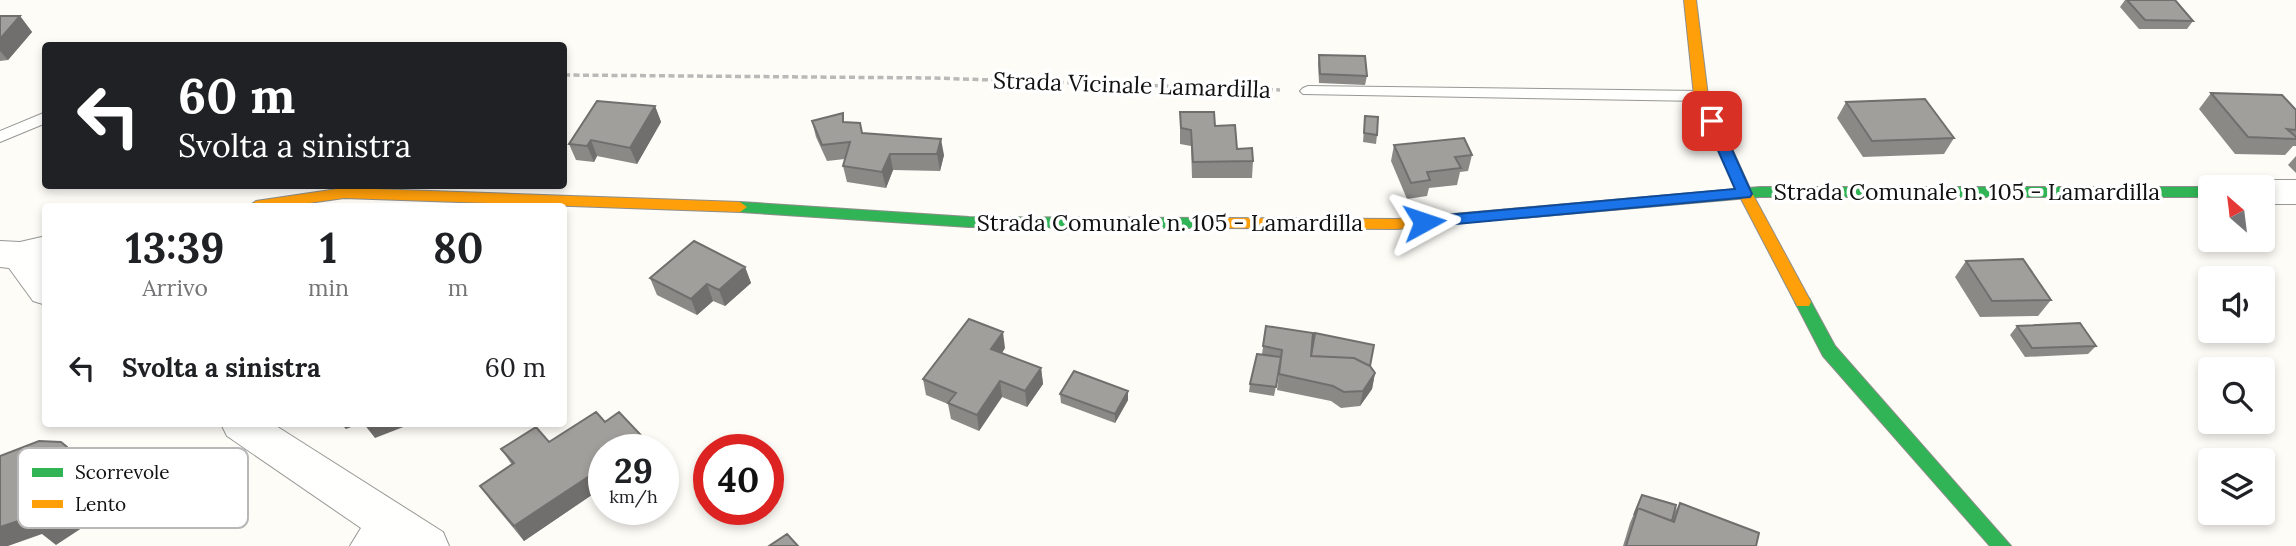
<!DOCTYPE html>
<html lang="it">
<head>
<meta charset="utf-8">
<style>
	:root { --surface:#fff; --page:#f2f2f2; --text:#202124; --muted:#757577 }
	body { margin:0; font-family:Lora,serif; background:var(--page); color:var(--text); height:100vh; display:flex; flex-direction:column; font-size:26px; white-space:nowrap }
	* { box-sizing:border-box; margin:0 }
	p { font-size:23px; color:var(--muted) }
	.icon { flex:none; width:38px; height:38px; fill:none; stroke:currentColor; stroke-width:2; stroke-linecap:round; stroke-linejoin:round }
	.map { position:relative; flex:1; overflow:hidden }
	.panel { position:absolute; left:42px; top:203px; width:525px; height:224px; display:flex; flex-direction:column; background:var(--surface); border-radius:7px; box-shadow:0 4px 10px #0003 }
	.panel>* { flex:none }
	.hud { position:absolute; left:42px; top:42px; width:525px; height:147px; border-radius:7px; box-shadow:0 4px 10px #0003; background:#202124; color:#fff; overflow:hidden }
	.needle { width:46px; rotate:332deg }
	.buttons { position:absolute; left:2198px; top:175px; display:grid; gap:14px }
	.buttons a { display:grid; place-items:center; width:77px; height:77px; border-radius:7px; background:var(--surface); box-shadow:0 4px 10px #0003; font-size:35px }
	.speed { position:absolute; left:588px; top:434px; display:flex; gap:14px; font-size:35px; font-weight:700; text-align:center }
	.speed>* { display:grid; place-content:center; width:91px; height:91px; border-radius:50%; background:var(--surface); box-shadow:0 4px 10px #0003; line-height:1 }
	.speed small { font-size:18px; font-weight:400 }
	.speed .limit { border:10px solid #d22; background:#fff; color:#111 }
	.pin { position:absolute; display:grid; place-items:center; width:60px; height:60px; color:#fff; margin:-30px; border-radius:14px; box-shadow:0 4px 10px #0006 }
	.me { position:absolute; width:77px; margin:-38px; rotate:85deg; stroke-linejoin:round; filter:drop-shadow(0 0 5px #0008) }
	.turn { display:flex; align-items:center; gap:24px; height:147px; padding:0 21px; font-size:32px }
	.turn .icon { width:91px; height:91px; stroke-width:2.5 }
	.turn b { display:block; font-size:49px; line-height:60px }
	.eta { display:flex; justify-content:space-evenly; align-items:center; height:119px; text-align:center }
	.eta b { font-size:42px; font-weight:800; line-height:49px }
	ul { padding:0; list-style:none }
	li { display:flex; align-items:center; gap:21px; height:91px; padding:0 21px }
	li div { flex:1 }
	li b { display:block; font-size:26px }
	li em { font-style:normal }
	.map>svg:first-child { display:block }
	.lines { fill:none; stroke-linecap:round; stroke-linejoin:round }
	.lane-casing { stroke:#979795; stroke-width:2 }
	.street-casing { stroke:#979795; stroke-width:2 }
	.fast-casing { stroke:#8e8d8b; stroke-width:2 }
	.slow-casing { stroke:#8e8d8b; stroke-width:2 }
	.path { stroke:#b9b9b8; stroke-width:3.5; stroke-dasharray:6 3.5; stroke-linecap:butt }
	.lane { fill:#fffffe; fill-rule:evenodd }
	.street { fill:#fffffe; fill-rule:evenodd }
	.fast { fill:#30b455; fill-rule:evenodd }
	.slow { fill:#ff9f0a; fill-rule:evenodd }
	.wall { fill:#8a8986 }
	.shaded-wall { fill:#716f6d }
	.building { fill:#a19f9c; stroke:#716f6d; stroke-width:2 }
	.route { fill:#1a73e8; stroke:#114b97; stroke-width:2 }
	.labels { text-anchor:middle; stroke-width:7; stroke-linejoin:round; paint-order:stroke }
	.street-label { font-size:23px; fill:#111; stroke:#fff }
	.key { fill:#fff; stroke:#b8b8b8; stroke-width:2 }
	.key-label { font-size:19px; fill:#111 }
</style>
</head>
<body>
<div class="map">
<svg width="2296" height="546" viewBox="0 0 2296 546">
	<rect width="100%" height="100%" fill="#fdfcf7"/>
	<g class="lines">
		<defs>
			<path id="lane" d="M1308,86L1701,91L1709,96L1701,101L1303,94L1300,91L1303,88Z
				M46,112V123L0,142V131Z"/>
			<path id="street" d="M2263,180H2296V204H2263V187H2249L2251,184Z
				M46,236V305L33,301L9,268L0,267V241L20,242Z
				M221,424H273L443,532L449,546H350L361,528L227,436Z"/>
			<path id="fast" d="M1760,187H2211L2210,197H1760L1510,219L1502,214L1510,209Z
				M740,202L969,217L1213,218L1221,223L1213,228L969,227L740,212L733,207Z
				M1803,296L1809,298L1835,346L2011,546H1990L1823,356L1795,302L1797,298Z"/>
			<path id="slow" d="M1684,0H1696L1708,96L1752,193L1811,302L1809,306H1797L1795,302L1738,193L1694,96Z
				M344,188L740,202L747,207L740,212L344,198L288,206H249L256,201Z
				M1510,209L1518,214L1515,218L1397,229L1213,228L1205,223L1213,218L1397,219Z"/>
		</defs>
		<use href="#lane" class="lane-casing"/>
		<use href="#street" class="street-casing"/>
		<use href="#fast" class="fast-casing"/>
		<use href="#slow" class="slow-casing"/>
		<path class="path" d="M564,75L934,78L1280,90"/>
		<use href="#lane" class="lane"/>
		<use href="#street" class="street"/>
		<use href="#fast" class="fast"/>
		<use href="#slow" class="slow"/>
	</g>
	<path class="wall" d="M2125,0H2175L2193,21L2187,29H2139L2120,7Z
		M0,16H20L32,32L8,60L0,61Z
		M1319,55L1367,76L1365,85L1319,83L1318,63Z
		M2211,93L2296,110V146H2293L2285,155L2235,154L2199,109Z
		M1846,102L1954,138L1944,154L1863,157L1837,118Z
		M655,106L661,122L637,164L597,156L594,162L576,160L569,144Z
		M1180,112L1215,126L1237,149L1253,161L1252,178H1192L1191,146L1180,144Z
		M1365,116L1377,135L1376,144L1363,142Z
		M812,121L845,122L863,133L944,155L940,171L893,170L886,188L847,182L843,166L845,159L827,161L816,137Z
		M1394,145L1472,155L1468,171L1460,172L1457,185L1429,188L1427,196L1407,199L1391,161Z
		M2296,156V173L2288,165Z
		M1966,261L2051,300L2038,316L1980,317L1955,277Z
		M745,267L751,283L725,306L713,301L697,315L657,295L650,278Z
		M1266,326L1311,356L1370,366L1375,373L1372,389L1360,406L1341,408L1331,401L1277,390L1280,366L1274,396L1249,392L1250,384L1262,354Z
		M2017,326L2096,346L2088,354L2025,357L2010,335Z
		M1005,348L1002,353L1041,368L1043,384L1027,407L1002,397L979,431L951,419L948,404L926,395L923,379Z
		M1060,394L1128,400L1115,423L1061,403Z
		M549,442L604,450V489L602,488L524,541L491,501L480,486L512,465L501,449Z
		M1642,495L1674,513L1680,503L1756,546H1623L1630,523Z"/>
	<path class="shaded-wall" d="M20,16L32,32L8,60L0,51V39Z
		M655,106L661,122L637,164L630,148Z
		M941,139L944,155L940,171L937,154Z
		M591,140L597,156L594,162L587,146Z
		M890,154L893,170L886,188L882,172Z
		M745,267L751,283L725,306L719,290Z
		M707,284L713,301L697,315L691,299Z
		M1003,332L1005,348L994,365L991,349Z
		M1041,368L1043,384L1027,407L1025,391Z
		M1375,373L1372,389L1360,406L1363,391Z
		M1000,381L1002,397L979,431L977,415Z
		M1128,391V400L1115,423V414Z
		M341,424H359L346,429Z
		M364,424H411L375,438Z
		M67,447L84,463L83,467L98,480L101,487L102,504L88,524L56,545L42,534L8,546H0V527L66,463Z
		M594,473L602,488L524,541L514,526Z"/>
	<path class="building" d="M2127,0H2175L2193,21L2145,20Z
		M0,16H20L0,39Z
		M1319,55L1365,56L1367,76L1320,74Z
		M2211,93L2282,95L2296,110V130L2287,129L2296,137V139L2248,137Z
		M1925,99L1954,138L1872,141L1846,102Z
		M597,101L655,106L630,148L591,140L587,146L569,144Z
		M1180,112H1214L1215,126L1235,125L1237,149L1252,148L1253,161L1193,162L1191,130L1181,128Z
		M843,113V122L860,123L862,133L941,139L937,154H890L882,172L843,166L850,142L822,145L812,121Z
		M1365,116L1378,117L1377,135L1364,133Z
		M1464,138L1472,155L1455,157L1461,168L1427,172L1430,180L1411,183L1394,145Z
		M694,241L745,267L719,290L707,284L691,299L650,278Z
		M2023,259L2051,300L1992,301L1966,261Z
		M969,319L1003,332L991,349L1041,368L1025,391L1000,381L977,415L948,403L956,393L923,379Z
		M2080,323L2096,346L2032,348L2017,326Z
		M1266,326L1313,333L1311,356L1354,358L1370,366L1375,373L1363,391L1344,392L1333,386L1279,374L1282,350L1263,346Z
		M1315,333L1374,345L1370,366L1354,358L1311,356Z
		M1257,354L1281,357L1276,387L1250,384Z
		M1074,371L1128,391L1115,414L1060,394Z
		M596,412L605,422L619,412L655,450H604V483L594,473L514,526L480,486L514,463L501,449L536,427L549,442Z
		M39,441L61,442L67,447L66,463L81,465L84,471L86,489L71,509L38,530L36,515L0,527V456Z
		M1642,495L1676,505L1672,521L1638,508L1634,515Z
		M1680,503L1759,533L1756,546H1626L1638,508L1674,522Z
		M787,534L798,546H769Z"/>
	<path class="route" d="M1712,116L1719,121L1752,194L1750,197L1424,227L1416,222L1424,217L1735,189L1705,121Z"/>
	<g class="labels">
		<g class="street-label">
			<text transform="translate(1132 85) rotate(2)" y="8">Strada Vicinale Lamardilla</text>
			<text x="1967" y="200">Strada Comunale n. 105 - Lamardilla</text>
			<text x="1170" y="231">Strada Comunale n. 105 - Lamardilla</text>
		</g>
	</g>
	<rect x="18" y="448" width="230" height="80" rx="10" class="key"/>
	<rect x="32" y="468" width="31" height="9" fill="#30b455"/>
	<rect x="32" y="500" width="31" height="8" fill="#ff9f0a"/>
	<g class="key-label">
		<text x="75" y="479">Scorrevole</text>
		<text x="75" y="511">Lento</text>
	</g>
</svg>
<div class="buttons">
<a><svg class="needle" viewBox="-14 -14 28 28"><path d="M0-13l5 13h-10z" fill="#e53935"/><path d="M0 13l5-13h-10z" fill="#757577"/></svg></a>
<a><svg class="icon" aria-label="sound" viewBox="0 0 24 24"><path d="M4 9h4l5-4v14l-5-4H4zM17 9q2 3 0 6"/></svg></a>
<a><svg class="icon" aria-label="search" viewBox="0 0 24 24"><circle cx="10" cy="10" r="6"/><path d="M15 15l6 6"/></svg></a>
<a><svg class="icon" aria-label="layers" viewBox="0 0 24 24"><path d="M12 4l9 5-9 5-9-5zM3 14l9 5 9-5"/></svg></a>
</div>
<div class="speed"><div>29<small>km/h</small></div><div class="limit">40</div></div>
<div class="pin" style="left:1712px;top:121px;background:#d93025"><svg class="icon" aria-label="arrive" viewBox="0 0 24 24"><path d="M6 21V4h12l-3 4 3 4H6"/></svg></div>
<svg class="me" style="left:1424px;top:222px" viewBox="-20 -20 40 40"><path d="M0-17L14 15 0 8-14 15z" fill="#1a73e8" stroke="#fff" stroke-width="4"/></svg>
<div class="hud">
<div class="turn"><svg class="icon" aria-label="left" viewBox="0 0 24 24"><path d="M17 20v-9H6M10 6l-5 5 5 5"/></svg><div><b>60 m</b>Svolta a sinistra</div></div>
</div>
<section class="panel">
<div class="eta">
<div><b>13:39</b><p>Arrivo</p></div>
<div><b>1</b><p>min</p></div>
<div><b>80</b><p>m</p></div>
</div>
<ul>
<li><svg class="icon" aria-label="left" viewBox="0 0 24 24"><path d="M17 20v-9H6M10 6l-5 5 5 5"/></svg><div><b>Svolta a sinistra</b></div><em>60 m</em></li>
</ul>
</section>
</div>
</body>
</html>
